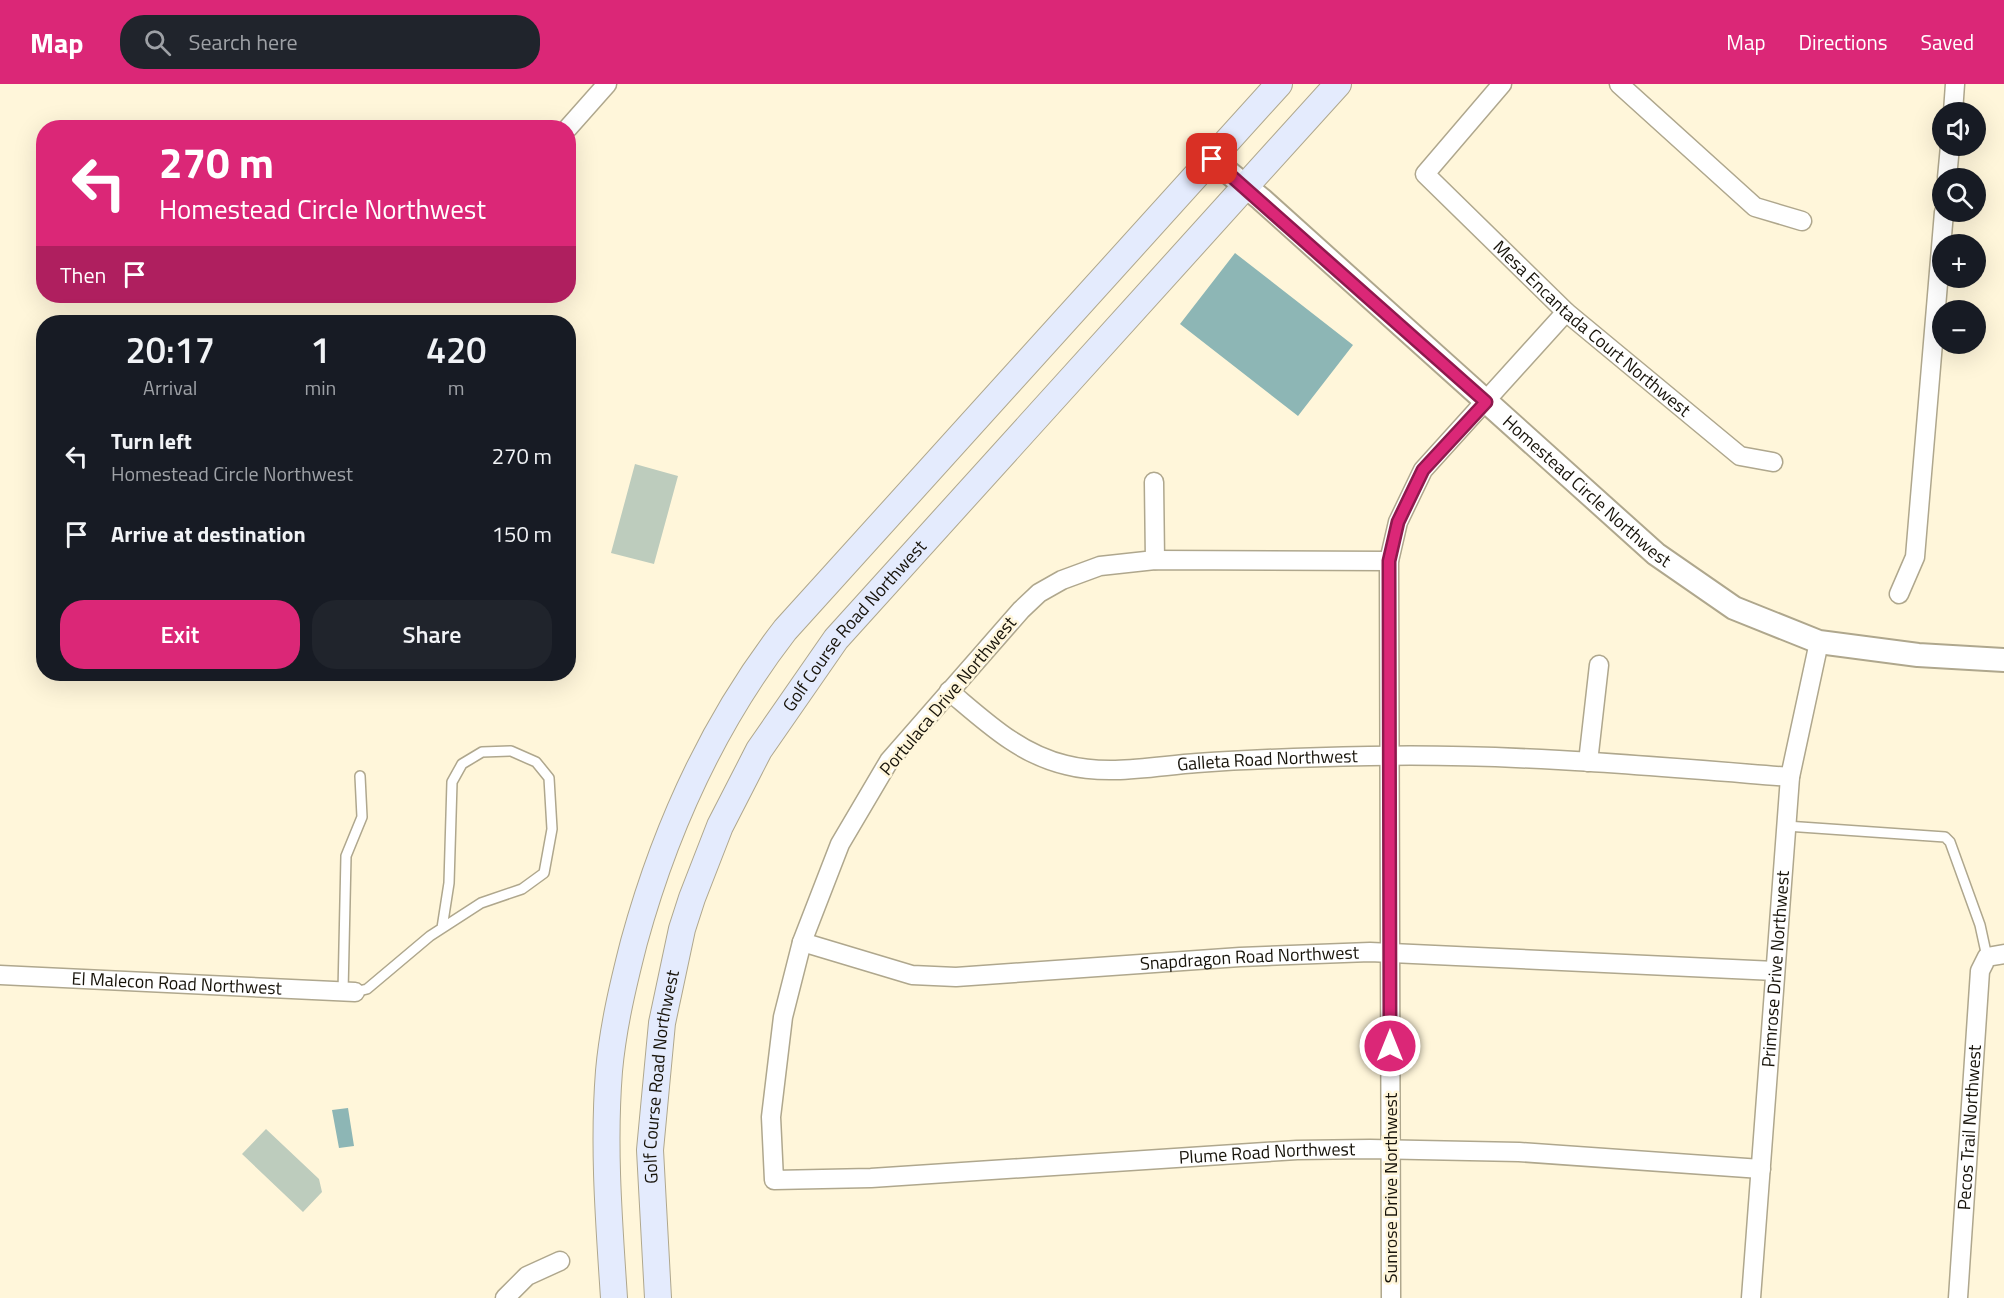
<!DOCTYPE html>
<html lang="en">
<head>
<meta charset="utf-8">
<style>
	:root { --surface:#171b24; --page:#20242c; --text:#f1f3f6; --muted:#9ea1a6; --accent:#db2777 }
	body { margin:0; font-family:"Titillium Web",sans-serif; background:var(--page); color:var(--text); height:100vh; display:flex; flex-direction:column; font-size:22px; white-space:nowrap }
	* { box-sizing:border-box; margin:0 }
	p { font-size:20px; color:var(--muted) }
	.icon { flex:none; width:33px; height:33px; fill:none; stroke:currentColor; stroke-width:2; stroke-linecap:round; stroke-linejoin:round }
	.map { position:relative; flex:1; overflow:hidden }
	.sheet { position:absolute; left:36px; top:231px; width:540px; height:366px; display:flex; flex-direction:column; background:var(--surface); border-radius:24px; box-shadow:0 6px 24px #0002 }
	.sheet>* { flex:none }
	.banner { position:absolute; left:36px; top:36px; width:540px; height:183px; border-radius:24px; box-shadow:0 6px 24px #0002; background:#db2777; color:#fff; overflow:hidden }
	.fabs { position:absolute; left:1932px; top:18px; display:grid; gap:12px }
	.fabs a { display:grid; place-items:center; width:54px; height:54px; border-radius:50%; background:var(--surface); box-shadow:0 6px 24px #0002; font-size:30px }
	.pin { position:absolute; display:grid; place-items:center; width:51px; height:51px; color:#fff; margin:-26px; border-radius:12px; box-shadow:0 3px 9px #0006 }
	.me { position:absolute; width:66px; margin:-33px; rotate:0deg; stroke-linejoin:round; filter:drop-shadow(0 0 4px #0008) }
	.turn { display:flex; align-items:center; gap:21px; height:126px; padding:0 24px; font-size:27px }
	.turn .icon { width:78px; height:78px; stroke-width:2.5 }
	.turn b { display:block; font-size:42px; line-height:51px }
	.then { display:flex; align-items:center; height:57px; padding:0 24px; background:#0003; gap:12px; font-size:22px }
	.eta { display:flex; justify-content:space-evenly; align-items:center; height:102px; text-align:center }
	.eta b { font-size:36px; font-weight:600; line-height:42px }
	.primary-button { display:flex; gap:12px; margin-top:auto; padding:12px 24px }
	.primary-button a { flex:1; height:69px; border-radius:24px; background:var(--accent); color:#fff; font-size:24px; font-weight:600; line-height:69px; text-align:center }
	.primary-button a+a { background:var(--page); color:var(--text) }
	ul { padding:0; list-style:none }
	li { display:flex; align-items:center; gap:18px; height:78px; padding:0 24px }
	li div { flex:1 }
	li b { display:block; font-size:22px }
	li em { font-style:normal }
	header { display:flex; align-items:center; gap:36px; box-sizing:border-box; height:84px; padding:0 30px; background:var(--accent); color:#fff }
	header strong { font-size:28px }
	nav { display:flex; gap:33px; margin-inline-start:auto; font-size:21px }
	.search { width:420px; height:54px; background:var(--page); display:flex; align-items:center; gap:15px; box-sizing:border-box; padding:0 21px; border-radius:24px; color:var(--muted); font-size:22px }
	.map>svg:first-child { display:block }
	.green { fill:#bdccbd }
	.water { fill:#8db6b5 }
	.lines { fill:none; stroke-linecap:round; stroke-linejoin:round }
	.service-casing { stroke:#afa78d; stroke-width:12 }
	.minor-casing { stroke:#afa78d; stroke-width:21 }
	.tertiary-casing { stroke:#afa78d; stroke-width:26 }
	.secondary-casing { stroke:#afa78d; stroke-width:28 }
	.service { stroke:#fff; stroke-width:9 }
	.minor { stroke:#fff; stroke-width:18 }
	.tertiary { stroke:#fff; stroke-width:22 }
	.secondary { stroke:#e4ebfd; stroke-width:26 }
	.route-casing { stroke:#8e194d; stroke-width:15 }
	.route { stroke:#db2777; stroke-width:10 }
	.labels { text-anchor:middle; stroke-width:5; stroke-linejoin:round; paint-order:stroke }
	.street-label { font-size:18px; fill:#17130a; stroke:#fff6da }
</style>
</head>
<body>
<header>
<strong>Map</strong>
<div class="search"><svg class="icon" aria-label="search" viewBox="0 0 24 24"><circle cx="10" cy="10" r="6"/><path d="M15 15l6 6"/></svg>Search here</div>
<nav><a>Map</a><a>Directions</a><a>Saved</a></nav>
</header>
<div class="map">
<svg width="2004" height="1214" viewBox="0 0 2004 1214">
	<rect width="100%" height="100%" fill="#fff6da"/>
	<path class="green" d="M635,380L678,392L654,480L611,469Z
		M266,1045L319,1095L322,1108L303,1128L242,1070Z"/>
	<path class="water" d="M1235,169L1353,261L1298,332L1180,240Z
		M348,1024L354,1062L339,1064L332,1026Z"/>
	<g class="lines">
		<defs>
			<path id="service" d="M1786,742L1945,753L1950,758L1980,841L1987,873
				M343,908L346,772L362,733L360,692
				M355,908L367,905L430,852L481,819L522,805L544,789L552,745L549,694L536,678L511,667L482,668L462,680L452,698L449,799L442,844"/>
			<g id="minor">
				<path id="s1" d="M1502,0L1425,90L1566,228L1740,372L1773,378"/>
				<path d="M1619,0L1755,123L1802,137"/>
				<path d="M1953,28L1955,0"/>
				<path d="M568,44L607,0"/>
				<path d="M1947,94L1950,62"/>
				<path d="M1154,398L1155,476"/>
				<path id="s2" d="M1389,477L1155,476L1100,482L1062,496L1039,509L1021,526L889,677L840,760L802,858L783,933L771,1033L774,1096L871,1094L1297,1066L1370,1065L1519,1068L1761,1085"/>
				<path d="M1899,510L1915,473L1944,128"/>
				<path id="s3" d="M949,607C986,638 1019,670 1066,681C1108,692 1155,682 1197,679C1254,675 1312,673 1369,672C1509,669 1651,682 1790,693"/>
				<path d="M1588,678L1599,581"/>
				<path id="s4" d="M802,858L912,891L956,893L1240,873L1370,868L1775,887"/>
				<path id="s5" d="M0,891L355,908"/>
				<path d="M505,1214L527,1192L560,1177"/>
				<path d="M1391,1214L1389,477L1398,438L1423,386L1566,228"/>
				<path id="s6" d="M1751,1214L1790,693L1819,558"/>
				<path id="s7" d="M1958,1214L1980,887L1987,873L2004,870"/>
			</g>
			<g id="tertiary">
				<path id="s8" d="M1212,75L1261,115L1656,470L1734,524L1819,558L1918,571L2004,576"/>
			</g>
			<g id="secondary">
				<path d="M614,1214C609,1138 603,1063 609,987C613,943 623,901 634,858C665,745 713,639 785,546L1279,0"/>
				<path id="s9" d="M658,1214L650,1066L662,939L682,845L692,814L720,742L759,666L836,555L1338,0"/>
			</g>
		</defs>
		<use href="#service" class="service-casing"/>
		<use href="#minor" class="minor-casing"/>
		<use href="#tertiary" class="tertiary-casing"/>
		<use href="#secondary" class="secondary-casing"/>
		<use href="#service" class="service"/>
		<use href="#minor" class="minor"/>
		<use href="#tertiary" class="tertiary"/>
		<use href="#secondary" class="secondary"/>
	</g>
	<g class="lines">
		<defs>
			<path id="route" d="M1212,75L1486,318L1423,386L1398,438L1389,477L1390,962"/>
		</defs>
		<use href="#route" class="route-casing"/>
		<use href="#route" class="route"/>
	</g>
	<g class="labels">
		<g class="street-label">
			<text dy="6" stroke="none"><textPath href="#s1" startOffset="346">Mesa Encantada Court Northwest</textPath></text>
			<text dy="6" stroke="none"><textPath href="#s8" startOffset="501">Homestead Circle Northwest</textPath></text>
			<text dy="6" stroke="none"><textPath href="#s9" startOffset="724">Golf Course Road Northwest</textPath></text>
			<text transform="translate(948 612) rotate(-50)" y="6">Portulaca Drive Northwest</text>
			<text dy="6" stroke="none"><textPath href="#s3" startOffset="342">Galleta Road Northwest</textPath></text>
			<text dy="6" stroke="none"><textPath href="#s4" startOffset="453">Snapdragon Road Northwest</textPath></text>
			<text dy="6" stroke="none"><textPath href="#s6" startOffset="330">Primrose Drive Northwest</textPath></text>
			<text dy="6" stroke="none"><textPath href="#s5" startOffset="177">El Malecon Road Northwest</textPath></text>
			<text dy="6" stroke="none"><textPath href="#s9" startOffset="222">Golf Course Road Northwest</textPath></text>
			<text dy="6" stroke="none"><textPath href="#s7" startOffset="171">Pecos Trail Northwest</textPath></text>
			<text dy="6" stroke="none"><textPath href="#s2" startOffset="1518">Plume Road Northwest</textPath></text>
			<text transform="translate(1391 1104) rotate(-90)" y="6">Sunrose Drive Northwest</text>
		</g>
	</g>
</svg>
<div class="fabs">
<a><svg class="icon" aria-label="sound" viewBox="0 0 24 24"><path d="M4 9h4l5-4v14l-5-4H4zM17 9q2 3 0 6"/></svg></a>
<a><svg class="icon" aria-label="search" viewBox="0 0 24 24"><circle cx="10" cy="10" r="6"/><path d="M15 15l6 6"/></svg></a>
<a>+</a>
<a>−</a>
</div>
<div class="pin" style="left:1212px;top:75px;background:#d93025"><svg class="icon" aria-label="arrive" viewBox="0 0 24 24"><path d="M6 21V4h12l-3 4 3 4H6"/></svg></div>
<svg class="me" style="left:1390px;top:962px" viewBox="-20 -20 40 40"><circle r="17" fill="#db2777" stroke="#fff" stroke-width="3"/><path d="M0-11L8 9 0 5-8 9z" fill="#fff"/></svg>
<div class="banner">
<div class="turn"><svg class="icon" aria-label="left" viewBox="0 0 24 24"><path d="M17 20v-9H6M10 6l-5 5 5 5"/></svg><div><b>270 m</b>Homestead Circle Northwest</div></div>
<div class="then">Then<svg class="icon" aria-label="arrive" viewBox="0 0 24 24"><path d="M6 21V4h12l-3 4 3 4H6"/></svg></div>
</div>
<section class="sheet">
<div class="eta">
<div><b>20:17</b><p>Arrival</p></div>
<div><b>1</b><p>min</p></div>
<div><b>420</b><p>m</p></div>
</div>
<ul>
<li><svg class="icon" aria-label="left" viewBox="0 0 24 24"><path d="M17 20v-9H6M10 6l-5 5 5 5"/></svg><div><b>Turn left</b><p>Homestead Circle Northwest</p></div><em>270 m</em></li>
<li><svg class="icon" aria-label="arrive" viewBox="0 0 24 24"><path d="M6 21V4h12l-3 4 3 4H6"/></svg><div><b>Arrive at destination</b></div><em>150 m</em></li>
</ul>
<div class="primary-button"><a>Exit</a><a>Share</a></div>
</section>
</div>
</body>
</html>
